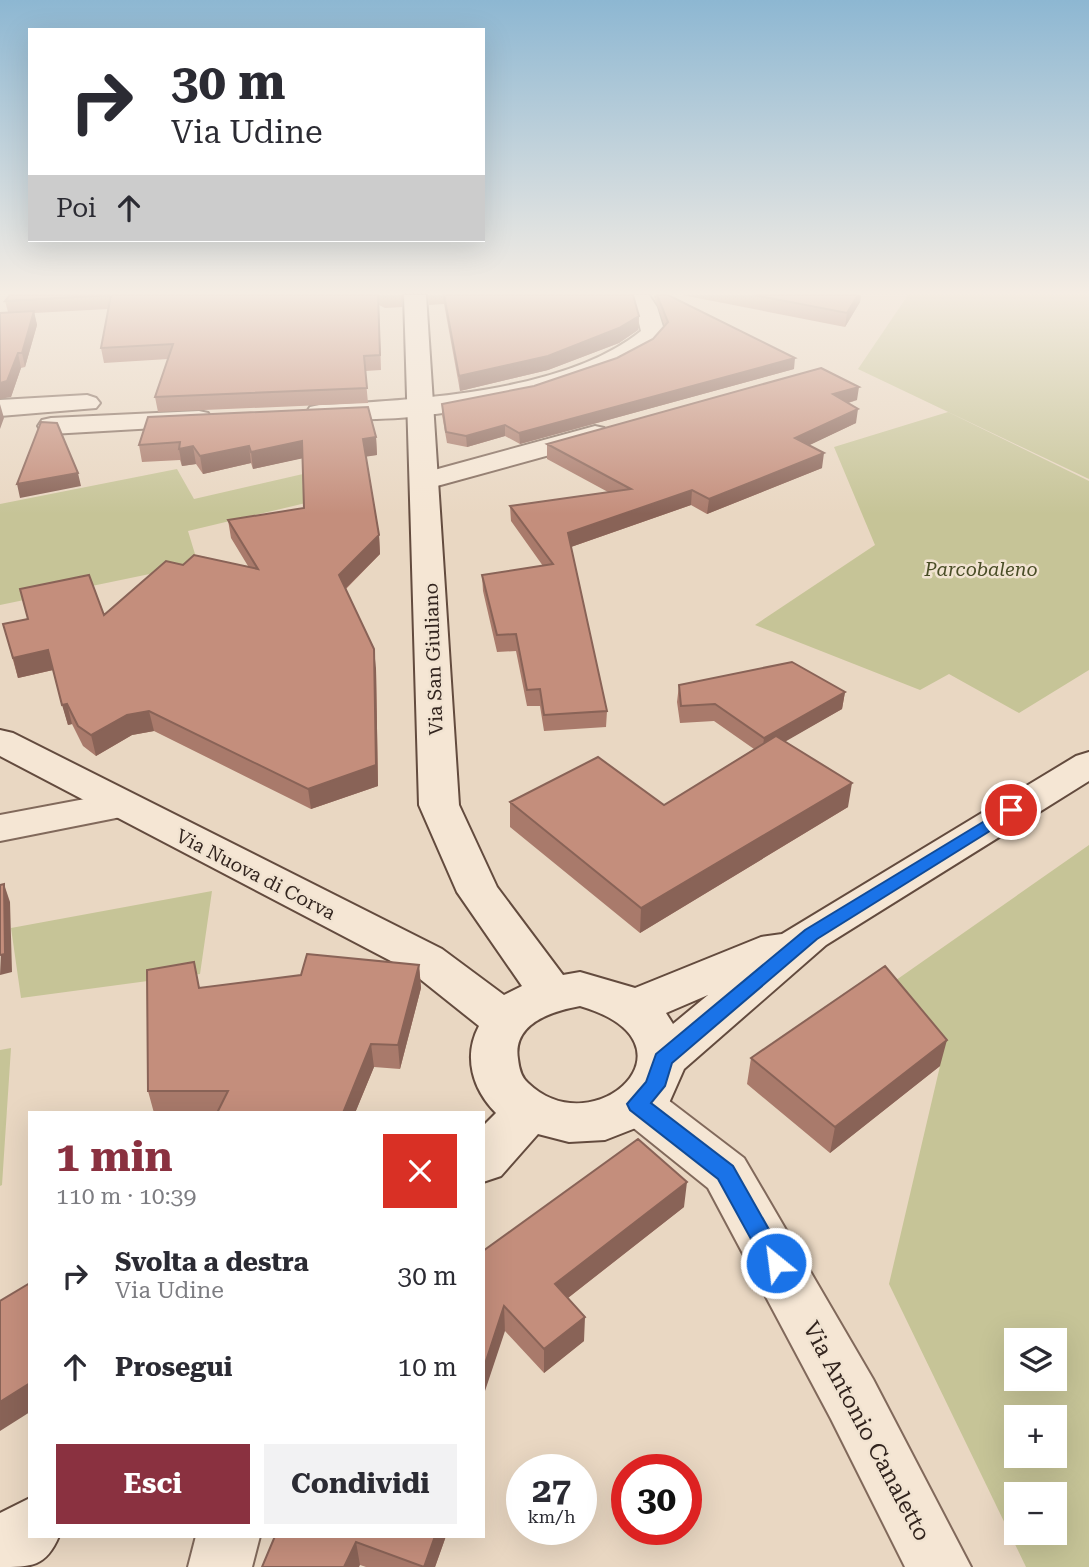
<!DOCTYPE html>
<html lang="it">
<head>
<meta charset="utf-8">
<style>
	:root { --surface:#fff; --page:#f2f2f3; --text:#2b2b33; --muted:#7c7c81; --accent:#8a3140 }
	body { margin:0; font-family:"Roboto Serif",serif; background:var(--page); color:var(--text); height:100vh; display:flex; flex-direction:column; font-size:26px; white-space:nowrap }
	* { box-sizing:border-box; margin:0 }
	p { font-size:23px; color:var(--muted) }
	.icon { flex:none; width:38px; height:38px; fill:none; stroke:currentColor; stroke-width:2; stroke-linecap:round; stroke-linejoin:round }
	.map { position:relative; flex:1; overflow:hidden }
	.side { position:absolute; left:28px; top:1111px; width:457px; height:427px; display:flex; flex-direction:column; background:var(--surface); border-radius:0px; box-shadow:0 7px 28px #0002 }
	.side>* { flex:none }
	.guide { position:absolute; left:28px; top:28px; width:457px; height:214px; border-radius:0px; box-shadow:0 7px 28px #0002; background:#fff; color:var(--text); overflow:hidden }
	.controls { position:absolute; left:1004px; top:1328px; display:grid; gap:14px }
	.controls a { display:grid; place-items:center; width:63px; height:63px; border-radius:0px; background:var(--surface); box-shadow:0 7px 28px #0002; font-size:35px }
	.speed { position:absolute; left:506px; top:1454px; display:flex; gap:14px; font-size:35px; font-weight:700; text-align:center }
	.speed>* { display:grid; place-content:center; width:91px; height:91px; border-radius:50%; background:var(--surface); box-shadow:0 7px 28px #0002; line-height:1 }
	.speed small { font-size:18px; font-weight:400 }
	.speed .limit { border:10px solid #d22; background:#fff; color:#111 }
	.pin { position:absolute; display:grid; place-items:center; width:60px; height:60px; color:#fff; margin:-30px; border:4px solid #fff; border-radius:50%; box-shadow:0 2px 7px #0007 }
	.me { position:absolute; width:77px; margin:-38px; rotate:331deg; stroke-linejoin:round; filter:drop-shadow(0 0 5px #0008) }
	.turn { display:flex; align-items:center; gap:24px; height:147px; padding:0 28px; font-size:32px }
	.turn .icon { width:91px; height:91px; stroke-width:2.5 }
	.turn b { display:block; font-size:49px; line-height:60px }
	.then { display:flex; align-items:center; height:66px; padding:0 28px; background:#0003; gap:14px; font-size:26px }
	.round { display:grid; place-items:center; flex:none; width:74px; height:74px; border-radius:0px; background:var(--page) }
	.headline { display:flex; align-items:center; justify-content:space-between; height:119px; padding:0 28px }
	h1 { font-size:42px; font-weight:700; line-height:52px; color:var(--accent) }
	.cta { display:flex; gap:14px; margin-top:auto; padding:14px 28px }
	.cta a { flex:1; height:80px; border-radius:0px; background:var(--accent); color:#fff; font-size:28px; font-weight:700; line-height:80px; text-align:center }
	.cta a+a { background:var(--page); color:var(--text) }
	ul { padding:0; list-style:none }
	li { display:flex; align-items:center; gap:21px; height:91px; padding:0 28px }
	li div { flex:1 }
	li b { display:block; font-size:26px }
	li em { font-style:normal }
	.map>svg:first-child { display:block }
	.green { fill:#c6c497; fill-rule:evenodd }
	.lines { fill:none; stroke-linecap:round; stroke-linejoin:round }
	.street-casing { stroke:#81695b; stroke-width:4 }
	.secondary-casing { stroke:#634b3e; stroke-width:4 }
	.street { fill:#f5e6d4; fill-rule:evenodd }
	.secondary { fill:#f5e6d4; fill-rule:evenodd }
	.wall { fill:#a97a6b }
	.shaded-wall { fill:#896357 }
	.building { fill:#c48e7c; stroke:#896357; stroke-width:2 }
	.route { fill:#1a73e8; stroke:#114b97; stroke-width:2 }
	.labels { text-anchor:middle; stroke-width:5; stroke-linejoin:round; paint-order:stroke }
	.park-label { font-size:19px; font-style:italic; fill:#494d26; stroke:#f1e3d1 }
	.street-label { font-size:19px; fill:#32241e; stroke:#f1e3d1 }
	.near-street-label { font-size:23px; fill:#32241e; stroke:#f1e3d1 }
</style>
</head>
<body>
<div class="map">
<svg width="1089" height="1567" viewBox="0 0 1089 1567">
	<rect width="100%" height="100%" fill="#e9d7c2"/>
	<path class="green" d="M908,295H1089V479L858,369Z
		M948,412L1089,481V670L1019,713L949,674L920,690L755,625L875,545L834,447Z
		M177,469L194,499L316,471L331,497L188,531L198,564L0,605V504Z
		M1089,845V1567H1026L889,1284L940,1066L879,992ZM1017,1340H1055V1379H1017ZM1017,1418H1055V1456H1017ZM1017,1494H1055V1533H1017Z
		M212,891L200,974L21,998L11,928Z
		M11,1048L2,1185L0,1186V1050Z"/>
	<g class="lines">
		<defs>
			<path id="street" d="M627,295H649L657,307L665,333C632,381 477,409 420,416C387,420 353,419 319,421L310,419L306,413L310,407L319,405C414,400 564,393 641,331L635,307Z
				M87,395L96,398L100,403L96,408L0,416V400Z
				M199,411L208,413L212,419L208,425L51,434L42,432L38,426L42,420L51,418Z
				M595,426L604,428L608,434L604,440L426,489L416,487L412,481L416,475Z
				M122,792L136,796L142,805L136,814L0,841V815Z
				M638,1084L655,1090L744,1158L873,1379L971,1567H905L831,1419L708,1188L621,1118L613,1104L621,1090Z
				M196,1536H260L252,1567H188Z"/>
			<path id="secondary" d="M404,295H426L459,805L497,887L563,975L580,972L635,988L761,937L782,934L1076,756L1089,752V781L826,945L684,1069L669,1103L651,1122L605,1140L569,1142L538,1134L501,1176L483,1182V1126L496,1113C472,1089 463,1056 479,1026L410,971L0,756V730L13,733L442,949L504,995L522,986L457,892L419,805ZM708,995L673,1024L666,1013ZM580,1006C707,1043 594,1147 528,1083C521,1077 519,1068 518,1059C512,1023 553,1011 580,1006Z
				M30,1498V1536H59C46,1567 31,1567 0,1567V1513Z"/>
		</defs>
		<use href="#street" class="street-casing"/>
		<use href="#secondary" class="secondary-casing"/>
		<use href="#street" class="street"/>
		<use href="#secondary" class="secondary"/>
	</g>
	<path class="wall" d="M10,295H404L402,307L385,308L379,305L381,370L365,371L368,403L158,412L155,397L168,359L104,363L101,348L108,309L34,313L37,325L25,367L21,368L11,397L8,312L5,301Z
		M427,295H633L639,316L638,330L619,343L548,370L460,391L444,304L429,305Z
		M654,295H668L794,369L520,444L505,436L467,447L447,443L442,415V404L534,386L617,358L653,339L665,326L654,297Z
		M682,295H861L860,302L845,327Z
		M857,400L848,403L856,423L809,445L822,468L707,514L691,505L571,547L607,711L606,727L544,731L540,706H527L516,651L497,652L483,591L482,575L543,566L511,521L510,506L608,492L547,459V444Z
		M148,417L376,437L377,455L365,456L379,535L380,554L346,589L376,669L378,786L311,809L154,731L132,735L96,756L83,746L72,724L68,725L53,670L18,678L3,624L28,619L20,589L104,615L183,565L248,566L231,538L228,520L304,508L302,458L253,469L251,463L203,474L196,464L182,466L180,460L142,462L139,445Z
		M679,685L845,692L842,709L785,741L848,807L640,933L510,827V802L664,805L754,749L714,721L680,723L677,702Z
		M419,965L421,988L400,1069L374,1067L355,1113H154L148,1091L200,988Z
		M751,1058L940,1066L830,1153L747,1084Z
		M684,1207L568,1298L584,1341L544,1373L505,1331L483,1251Z
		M275,1536H446L435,1567H366Z"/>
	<path class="shaded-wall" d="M401,295H404L402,307Z
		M858,295H861L860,302L845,327L847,313Z
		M34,311L37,325L25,367L22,353Z
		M639,316L638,330L619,343L548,370L460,391L459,376Z
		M18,353L21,368L11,397L0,399V383Z
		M795,358L794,369L520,444L519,433Z
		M859,387L857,400L831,408L833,394Z
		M0,404L4,418L0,429Z
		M858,409L856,423L793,453L795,438Z
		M505,425V436L467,447L466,436Z
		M376,437L377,455L364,457L363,439Z
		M302,441L304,458L253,469L251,452Z
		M193,446L196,464L182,466L179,449Z
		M249,446L251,463L203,474L200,456Z
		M824,453L822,468L707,514L709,499Z
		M78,473L81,486L20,498L17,484Z
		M692,490L691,505L568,548V533Z
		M379,535L380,554L341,593L339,575Z
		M374,649L376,669L378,786L311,809L308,789Z
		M48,650L53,670L18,678L13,658Z
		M845,692L842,709L762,755L764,738Z
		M67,704L72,724L68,725L62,705Z
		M149,711L154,731L132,735L96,756L91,735L127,715Z
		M852,783L848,807L640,933L641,908Z
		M4,884L10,902L12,972L0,975Z
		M419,965L421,988L400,1069L398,1045Z
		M947,1040L940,1066L830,1153L835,1127Z
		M371,1044L374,1067L355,1113H343Z
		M687,1182L684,1207L555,1308V1284Z
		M504,1306L505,1331L483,1397V1370Z
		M585,1317L584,1341L544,1373V1349Z
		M30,1383V1412L0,1431V1402Z
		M435,1536H446L435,1567H424Z
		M356,1542L360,1565L359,1567H344Z"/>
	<path class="building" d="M10,295H378L380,355L364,356L367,388L155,397L173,344L101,348L111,295L5,301Z
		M444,295H633L639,316L619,328L548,356L459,376Z
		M657,295H668L795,358L519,433L505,425L466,436L446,432L442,404L534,386L617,358L653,339L668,322Z
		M754,295H858L847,313Z
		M34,311L22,353H18L7,381L0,383V313Z
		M821,368L859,387L833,394L858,409L795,438L824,453L709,499L692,490L568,533L607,711L544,715L540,689L527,690L516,634L497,635L482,575L553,564L510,506L631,489L547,444Z
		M368,407L376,437L363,439L379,535L339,575L374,649L376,765L308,789L149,711L127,715L91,735L78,726L67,704L62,705L48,650L13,658L3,624L28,619L20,589L89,575L104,615L166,561L183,565L194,555L258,569L228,520L304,508L302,441L251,452L249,446L200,456L193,446L179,449L180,442L139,445L148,417Z
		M41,422L57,423L78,473L17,484Z
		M792,662L845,692L764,738L715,704L681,706L679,685Z
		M776,736L852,783L641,908L510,802L598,757L664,805Z
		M4,884L5,954L0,955V885Z
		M307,954L419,965L398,1045L371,1044L343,1113H217L228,1091H148L147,970L194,962L199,988L301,975Z
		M885,966L947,1040L835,1127L751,1058Z
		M638,1139L687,1182L555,1284L585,1317L544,1349L504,1306L483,1370V1251Z
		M30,1283V1383L0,1402V1301Z
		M275,1536H435L424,1567L356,1542L344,1567H262Z"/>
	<linearGradient id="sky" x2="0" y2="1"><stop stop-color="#8db7d2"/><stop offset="0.57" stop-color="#f5ede4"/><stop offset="1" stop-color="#f5ede4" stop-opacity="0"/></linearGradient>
	<rect width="1089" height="514" fill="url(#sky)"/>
	<path class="route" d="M1011,805L1017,807V814L817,939L672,1063L665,1086L651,1103L733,1166L788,1263L784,1270L776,1273L768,1270L718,1179L630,1110L627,1104L646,1082L656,1054L805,930Z"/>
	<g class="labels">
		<g class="park-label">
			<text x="981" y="576">Parcobaleno</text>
		</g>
		<g class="street-label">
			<text transform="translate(433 659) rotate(-92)" y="7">Via San Giuliano</text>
			<text transform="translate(256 874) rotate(27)" y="7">Via Nuova di Corva</text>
		</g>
		<g class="near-street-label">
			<text transform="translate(867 1431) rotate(62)" y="8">Via Antonio Canaletto</text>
		</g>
	</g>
</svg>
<div class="controls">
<a><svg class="icon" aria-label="layers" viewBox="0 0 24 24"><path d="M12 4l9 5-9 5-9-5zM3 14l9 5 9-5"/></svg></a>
<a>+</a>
<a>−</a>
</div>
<div class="speed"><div>27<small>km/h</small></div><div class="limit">30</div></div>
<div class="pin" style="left:1011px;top:810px;background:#d93025"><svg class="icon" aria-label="arrive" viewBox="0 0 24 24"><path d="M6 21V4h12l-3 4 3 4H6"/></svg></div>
<svg class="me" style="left:776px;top:1263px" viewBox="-20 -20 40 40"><circle r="17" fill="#1a73e8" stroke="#fff" stroke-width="3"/><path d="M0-11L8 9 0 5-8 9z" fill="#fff"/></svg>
<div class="guide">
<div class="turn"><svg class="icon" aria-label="right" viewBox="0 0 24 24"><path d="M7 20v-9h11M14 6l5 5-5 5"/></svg><div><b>30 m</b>Via Udine</div></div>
<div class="then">Poi<svg class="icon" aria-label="ahead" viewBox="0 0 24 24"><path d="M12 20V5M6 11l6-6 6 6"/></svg></div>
</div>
<section class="side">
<div class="headline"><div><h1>1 min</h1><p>110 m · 10:39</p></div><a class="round" style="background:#d93025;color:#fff"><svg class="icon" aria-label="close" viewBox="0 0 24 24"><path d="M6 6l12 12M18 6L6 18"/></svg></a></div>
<ul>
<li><svg class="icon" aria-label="right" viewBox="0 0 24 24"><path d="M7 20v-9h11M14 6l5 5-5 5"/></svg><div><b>Svolta a destra</b><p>Via Udine</p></div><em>30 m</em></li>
<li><svg class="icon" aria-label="ahead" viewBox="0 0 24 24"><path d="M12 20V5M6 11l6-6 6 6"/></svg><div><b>Prosegui</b></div><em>10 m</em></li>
</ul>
<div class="cta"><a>Esci</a><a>Condividi</a></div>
</section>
</div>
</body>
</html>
